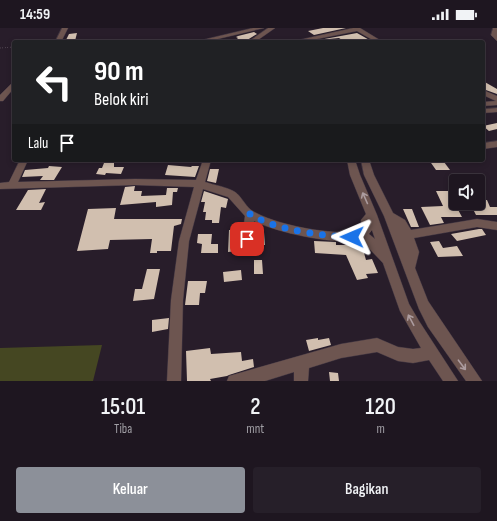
<!DOCTYPE html>
<html lang="id">
<head>
<meta charset="utf-8">
<style>
	:root { --surface:#1e1620; --page:#261f29; --text:#f1f3f6; --muted:#a19fa5; --line:#3c353e; --accent:#8c9099 }
	body { margin:0; font-family:"Sofia Sans Condensed",sans-serif; background:var(--page); color:var(--text); height:100vh; display:flex; flex-direction:column; font-size:15px; white-space:nowrap }
	* { box-sizing:border-box; margin:0 }
	p { font-size:13px; color:var(--muted) }
	.icon { flex:none; width:22px; height:22px; fill:none; stroke:currentColor; stroke-width:2; stroke-linecap:round; stroke-linejoin:round }
	.map { position:relative; height:353px; overflow:hidden }
	.panel { display:flex; flex-direction:column; background:var(--surface); flex:1 }
	.panel>* { flex:none }
	.top-card { position:absolute; left:12px; top:12px; width:473px; height:122px; border-radius:4px; box-shadow:0 2px 6px #0003,0 0 0 1px var(--line); background:#202124; color:#fff; overflow:hidden }
	.controls { position:absolute; left:449px; top:146px; display:grid; gap:8px }
	.controls a { display:grid; place-items:center; width:36px; height:36px; border-radius:4px; background:var(--surface); box-shadow:0 2px 6px #0003,0 0 0 1px var(--line); font-size:20px }
	.pin { position:absolute; display:grid; place-items:center; width:34px; height:34px; color:#fff; margin:-17px; border-radius:8px; box-shadow:0 2px 6px #0006 }
	.me { position:absolute; width:44px; margin:-22px; rotate:271deg; stroke-linejoin:round; filter:drop-shadow(0 0 3px #0008) }
	.turn { display:flex; align-items:center; gap:14px; height:84px; padding:0 16px; font-size:18px }
	.turn .icon { width:52px; height:52px; stroke-width:2.5 }
	.turn b { display:block; font-size:28px; line-height:34px }
	.then { display:flex; align-items:center; height:38px; padding:0 16px; background:#0003; gap:8px; font-size:15px }
	.eta { display:flex; justify-content:space-evenly; align-items:center; height:68px; text-align:center }
	.eta b { font-size:24px; font-weight:600; line-height:28px }
	.button { display:flex; gap:8px; margin-top:auto; padding:8px 16px }
	.button a { flex:1; height:46px; border-radius:4px; background:var(--accent); color:#fff; font-size:16px; font-weight:600; line-height:46px; text-align:center }
	.button a+a { background:var(--page); color:var(--text) }
	.status { display:flex; justify-content:space-between; align-items:center; height:28px; padding:0 20px; background:var(--surface); direction:ltr }
	.status svg { height:11px; fill:currentColor }
	.map>svg:first-child { display:block }
	.green { fill:#454722 }
	.building { fill:#d1bfaf }
	.lines { fill:none; stroke-linecap:round; stroke-linejoin:round }
	.minor-casing { stroke:#423743; stroke-width:1 }
	.path { stroke:#776d78; stroke-width:1; stroke-dasharray:0.5 2; stroke-linecap:butt }
	.minor { fill:#6d5550; fill-rule:evenodd }
	.oneway { stroke:#ac9c9f }
	.route { stroke:#1a73e8; stroke-width:7; stroke-dasharray:0 12.6 }
</style>
</head>
<body>
<div class="status"><b>14:59</b><svg viewBox="0 0 49 12"><path d="M0 12V9h3v3zM5 12V6h3v6zM10 12V3h3v9zM15 12V0h3v12zM26 1h20v11H26zM47 4h2v5h-2z"/></svg></div>
<div class="map">
<svg width="497" height="353" viewBox="0 0 497 353">
	<rect width="100%" height="100%" fill="#281d2a"/>
	<path class="green" d="M102,317L93,353H0V320Z"/>
	<path class="building" d="M323,0H346L314,7L308,3Z
		M254,4L257,6L244,14H234L238,10L236,9L238,8Z
		M77,5L75,13L65,14L69,6Z
		M357,5L373,14H345L339,10L319,12Z
		M483,53L497,61V66L483,61Z
		M497,95V101L489,103L483,98Z
		M106,132H114V139H124L121,146L106,145L105,147L96,146L99,140H102L104,135H106Z
		M429,132L444,134L450,142H436Z
		M168,137L191,139L192,138H199L195,149L165,147Z
		M49,138L62,139L54,152H40L43,148L22,149L25,142L48,140Z
		M210,141H219L216,155L207,153Z
		M135,158L134,163H142L141,168L166,167L167,160H178L177,164H173L172,177L156,179V174L120,177L125,159Z
		M46,161L39,175L45,174L41,182H16L28,162Z
		M204,163L228,171L226,180L221,179L219,195H212V192H205L206,184H203L205,174H201Z
		M436,163H454L456,167V178L462,189H441L444,195L430,197L421,179L443,178Z
		M478,172H487L490,179H497V187H476L470,175H478Z
		M116,180L114,191H182L181,196L174,198L171,223H157V225H150L152,211L110,212L108,221L77,223L88,181Z
		M403,181H412L419,199H411Z
		M479,201H482L486,207L457,213L451,206Z
		M229,202H237V212H235L236,223L228,224Z
		M257,204H264L265,217H258Z
		M198,206H212L211,216H218V225H201L202,216L197,215Z
		M314,213L336,214V217H356V214H361L366,232L372,231L378,245L366,246L368,250L357,252L346,227L315,225Z
		M439,213L443,220L457,218L463,228L438,229L430,214Z
		M254,232H262L263,246H254Z
		M147,241H160L154,271L133,273L135,261H142Z
		M241,242L242,252L224,254L223,244Z
		M188,253H207L205,265H200L199,277H185Z
		M169,290L168,301L152,304V292Z
		M318,310V312L329,310L331,317L309,323L306,312Z
		M210,320L211,326L241,324L242,333L253,331L254,339L229,347L227,348L210,351L211,353H187L186,323Z
		M329,344L338,345L339,353H330Z"/>
	<g class="lines">
		<defs>
			<path id="minor" d="M62,0H68L61,14H55Z
				M253,0H264L205,14H194Z
				M268,0H275L255,14H248Z
				M353,0H360L383,14H376L357,3L302,14H290Z
				M493,0H497V13L491,7Z
				M14,54V60L3,73H0V67L12,55Z
				M483,62L497,68V77L483,78V74L496,73L483,67Z
				M497,80V84L483,85V81Z
				M497,113V119L483,121V115Z
				M20,132H28L18,154L135,151L196,152L203,132H211L205,154C214,157 227,159 235,164C241,168 245,177 251,182C274,197 333,208 360,203L362,200L361,192L366,186L350,147L347,132H355L360,147L377,187L409,276L419,293L458,353H443L429,332L413,335L398,333L377,324L341,330L309,340L308,353H294V344L265,353H227L229,348L341,316L377,310L398,319L413,321L421,320L400,283L383,235L361,212C335,217 278,205 254,193L251,214L247,216L243,214L242,211L245,188L228,169L203,161L189,213L183,272L181,353H167L171,272L179,213L194,159L135,157L0,161V155L9,154ZM372,202L375,211L369,206Z
				M361,132H369L374,147L393,185L405,192L411,202L477,191L497,194V202L477,199L414,210L419,224L415,240L428,273L482,353H466L428,299L419,281L384,188L364,147Z"/>
		</defs>
		<use href="#minor" class="minor-casing"/>
		<path class="path" d="M0,20L14,19"/>
		<use href="#minor" class="minor"/>
	</g>
	<defs><path id="oneway-shaft" d="M-6 0H5M1.5-3L5.5 0L1.5 3" fill="none" stroke-width="1.6" stroke-linecap="round" stroke-linejoin="round"/></defs>
	<g class="oneway">
		<use href="#oneway-shaft" transform="translate(365 170) rotate(-114)"/>
		<use href="#oneway-shaft" transform="translate(411 292) rotate(-118)"/>
		<use href="#oneway-shaft" transform="translate(462 337) rotate(53)"/>
	</g>
	<g class="lines">
		<path class="route" d="M247,211L250,186C274,202 324,208 352,209"/>
	</g>
</svg>
<div class="controls">
<a><svg class="icon" aria-label="sound" viewBox="0 0 24 24"><path d="M4 9h4l5-4v14l-5-4H4zM17 9q2 3 0 6"/></svg></a>
</div>
<div class="pin" style="left:247px;top:211px;background:#d93025"><svg class="icon" aria-label="arrive" viewBox="0 0 24 24"><path d="M6 21V4h12l-3 4 3 4H6"/></svg></div>
<svg class="me" style="left:352px;top:209px" viewBox="-20 -20 40 40"><path d="M0-17L14 15 0 8-14 15z" fill="#1a73e8" stroke="#fff" stroke-width="4"/></svg>
<div class="top-card">
<div class="turn"><svg class="icon" aria-label="left" viewBox="0 0 24 24"><path d="M17 20v-9H6M10 6l-5 5 5 5"/></svg><div><b>90 m</b>Belok kiri</div></div>
<div class="then">Lalu<svg class="icon" aria-label="arrive" viewBox="0 0 24 24"><path d="M6 21V4h12l-3 4 3 4H6"/></svg></div>
</div>
</div>
<section class="panel">
<div class="eta">
<div><b>15:01</b><p>Tiba</p></div>
<div><b>2</b><p>mnt</p></div>
<div><b>120</b><p>m</p></div>
</div>
<div class="button"><a>Keluar</a><a>Bagikan</a></div>
</section>
</body>
</html>
